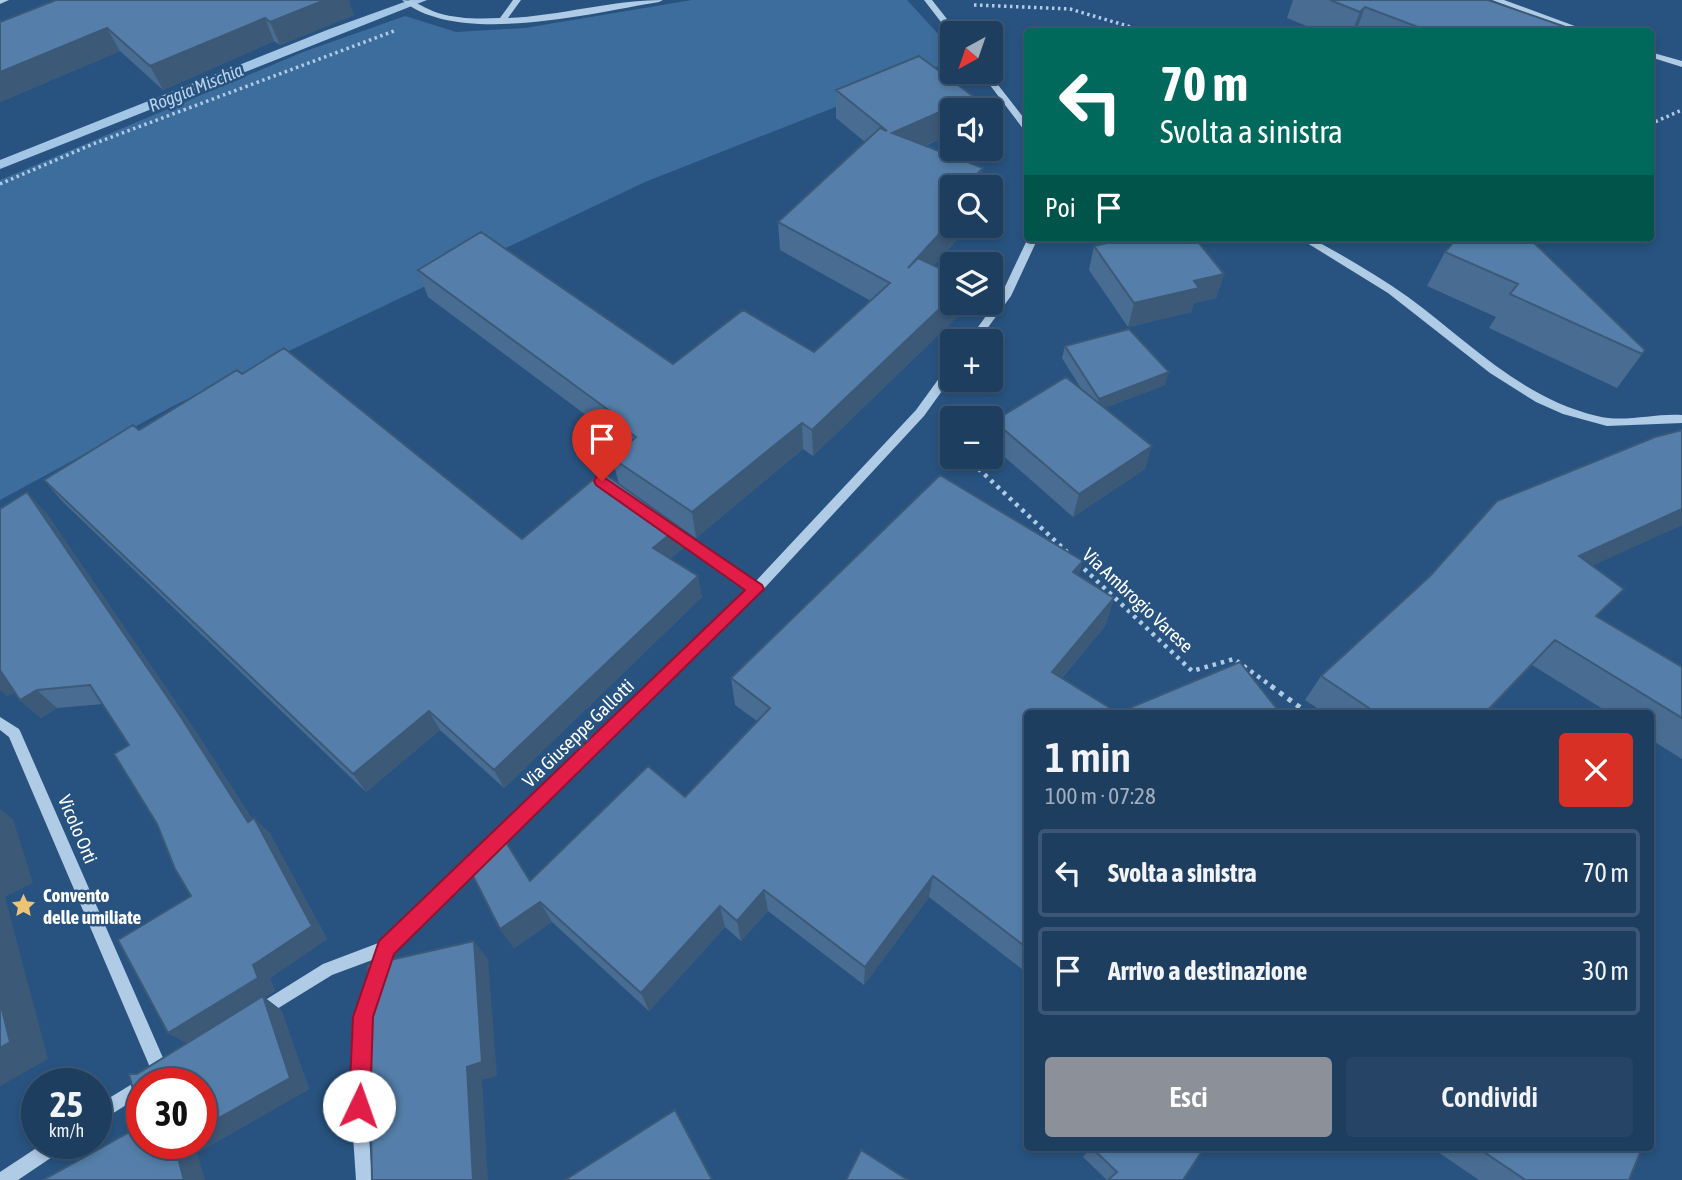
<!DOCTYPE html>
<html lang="it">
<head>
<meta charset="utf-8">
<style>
	:root { --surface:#1e3e60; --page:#264566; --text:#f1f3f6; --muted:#a1aebd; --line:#3c5775; --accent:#8c9099 }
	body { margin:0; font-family:"Asap Condensed",sans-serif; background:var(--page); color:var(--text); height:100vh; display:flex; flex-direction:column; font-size:26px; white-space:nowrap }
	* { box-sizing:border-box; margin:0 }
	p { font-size:23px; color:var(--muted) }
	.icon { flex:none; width:38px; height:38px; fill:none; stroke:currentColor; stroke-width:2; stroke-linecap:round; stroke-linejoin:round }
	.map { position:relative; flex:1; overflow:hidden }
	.details { position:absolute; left:1024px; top:710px; width:630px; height:441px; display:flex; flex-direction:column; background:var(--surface); border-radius:7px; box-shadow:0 4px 10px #0003,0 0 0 2px var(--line) }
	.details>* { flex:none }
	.guide { position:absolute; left:1024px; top:28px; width:630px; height:214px; border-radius:7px; box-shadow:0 4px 10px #0003,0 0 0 2px var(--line); background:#00695c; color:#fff; overflow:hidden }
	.needle { width:46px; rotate:220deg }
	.fabs { position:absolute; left:940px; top:21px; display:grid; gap:14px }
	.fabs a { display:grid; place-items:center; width:63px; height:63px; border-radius:7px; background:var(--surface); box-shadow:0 4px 10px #0003,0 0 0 2px var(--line); font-size:35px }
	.speed { position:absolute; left:21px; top:1068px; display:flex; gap:14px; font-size:35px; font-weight:700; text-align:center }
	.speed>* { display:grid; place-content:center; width:91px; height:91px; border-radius:50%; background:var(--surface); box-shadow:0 4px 10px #0003,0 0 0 2px var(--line); line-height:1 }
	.speed small { font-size:18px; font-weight:400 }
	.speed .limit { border:10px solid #d22; background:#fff; color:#111 }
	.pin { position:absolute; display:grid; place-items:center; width:60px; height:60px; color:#fff; margin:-72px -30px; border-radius:50% 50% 50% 0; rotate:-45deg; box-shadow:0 0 7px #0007 }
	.pin .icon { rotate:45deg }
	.me { position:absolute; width:77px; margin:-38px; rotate:3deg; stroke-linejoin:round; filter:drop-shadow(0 0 5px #0008) }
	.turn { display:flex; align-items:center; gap:24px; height:147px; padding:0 21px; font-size:32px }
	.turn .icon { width:91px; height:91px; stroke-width:2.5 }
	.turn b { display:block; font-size:49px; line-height:60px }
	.then { display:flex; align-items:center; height:66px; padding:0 21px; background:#0003; gap:14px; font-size:26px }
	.round { display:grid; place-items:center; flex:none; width:74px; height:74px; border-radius:7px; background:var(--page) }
	.summary { display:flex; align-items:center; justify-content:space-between; height:119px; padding:0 21px }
	h1 { font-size:42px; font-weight:600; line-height:52px }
	.cta { display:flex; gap:14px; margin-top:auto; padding:14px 21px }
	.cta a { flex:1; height:80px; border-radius:7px; background:var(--accent); color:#fff; font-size:28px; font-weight:600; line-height:80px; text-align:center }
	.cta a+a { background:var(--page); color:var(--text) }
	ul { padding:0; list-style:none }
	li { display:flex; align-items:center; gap:21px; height:88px; margin:0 14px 10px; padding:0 7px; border:4px solid var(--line); border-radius:7px }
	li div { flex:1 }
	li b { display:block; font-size:26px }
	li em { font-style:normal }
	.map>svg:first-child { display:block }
	.green { fill:#3d6d9d }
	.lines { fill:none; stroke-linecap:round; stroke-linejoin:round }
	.stream { fill:#a4c6e6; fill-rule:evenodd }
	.path-far2 { stroke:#b0cbe5; stroke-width:3.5; stroke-dasharray:2.5 3.5; stroke-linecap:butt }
	.path-far1 { stroke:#b0cbe5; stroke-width:4.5; stroke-dasharray:3.5 5; stroke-linecap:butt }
	.path { stroke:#b0cbe5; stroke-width:5; stroke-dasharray:4.5 6; stroke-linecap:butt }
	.minor { fill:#b0cbe5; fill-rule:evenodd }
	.wall { fill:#496d92 }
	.shaded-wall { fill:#3c5977 }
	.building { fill:#557faa; stroke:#3c5977; stroke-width:2 }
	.route { fill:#e11d48; stroke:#92132f; stroke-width:2 }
	.labels { text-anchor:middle; stroke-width:5; stroke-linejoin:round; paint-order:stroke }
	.far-water-label { font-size:18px; font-style:italic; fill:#bbd4ed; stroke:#285380 }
	.street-label { font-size:19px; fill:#fff; stroke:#285380 }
	.poi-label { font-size:19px; font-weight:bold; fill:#fff; stroke:#285380; text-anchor:start }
</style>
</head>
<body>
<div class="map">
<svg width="1682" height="1180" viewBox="0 0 1682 1180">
	<rect width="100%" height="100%" fill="#285380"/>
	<path class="green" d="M692,0H907L952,49V61L645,182L175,405L0,500V180L303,52L405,16L456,32L525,28Z"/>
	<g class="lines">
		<path class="stream" d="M410,0H427L0,169V160L327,30Z"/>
		<path class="path-far2" d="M974,5L1070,9L1148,32
			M1650,124L1682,110
			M0,184L93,144L394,31"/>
		<path class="path-far1" d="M943,435L952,444
			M966,457L1067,552
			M1078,563L1192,671L1234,659L1274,688"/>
		<path class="path" d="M1271,686L1309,714"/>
		<path class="minor" d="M0,0H9L0,4Z
			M402,0C416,0 425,9 438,13C458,19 479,19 500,18L513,0H521L508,18C560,16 611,0 663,0L659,2C592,13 457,47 402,0Z
			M924,0H932L958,33L951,35Z
			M1492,0H1504L1591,32H1578Z
			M1650,52L1682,61V67L1650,57Z
			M980,72H988L1027,122V131L1024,130Z
			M1028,238H1038L1011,296L978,341H968L1001,295Z
			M1299,238H1311C1344,256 1377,275 1408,297C1468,341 1521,398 1597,416C1625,423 1654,413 1682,415V423L1607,426L1563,414L1536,402L1490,373L1388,293Z
			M952,365V377L924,416L760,593L392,952L372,1017L367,1106L372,1180H356L351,1106L356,1017L375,959L332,975L259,1020L254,1017L251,1012L254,1007L323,964L381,942L747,590L664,531L662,528L664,525H672L755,582L916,410L948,366Z
			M0,717L19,729L21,733L167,1067L169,1073L167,1079L161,1081L155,1079L9,737L0,730Z
			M142,1078L148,1080L149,1083H142V1095L96,1124V1106Z
			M44,1143H66L64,1149L18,1180H0V1172Z"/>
	</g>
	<path class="wall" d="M1293,0H1488L1580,32H1321L1287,18Z
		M354,15L280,45L274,41L163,90L120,51L0,102V22Z
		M836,90L952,133L925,146L952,226H969L934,265L965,309L813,456L803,449L696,538L619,484L612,458L623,449L622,442L428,297L418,270L673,364L814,352L871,301L780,250L778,222L865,142L836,118Z
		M1457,238L1645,350L1617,388L1489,328L1496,317L1427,286L1445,252Z
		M1094,246L1224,274L1216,298L1194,303L1191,312L1128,327L1089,270Z
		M1065,346L1165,385L1104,408L1145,469L1073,517L990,444L994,421L1082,390L1062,358Z
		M242,374L522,539L683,548L670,559L702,597L504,788L440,730L366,792L63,502L44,480Z
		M1682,430V525L1592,565L1598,617L1682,667V759L1650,739V714H1611L1532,665L1485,714H1326L1305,700L1321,676Z
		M46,513L196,732L252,819L254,818L270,834L327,939L270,978L275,991L264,997L281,1010L309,1089L197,1153L142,1125L137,1074L187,1043L168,1033L191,896L129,745L103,704L57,708L41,718L20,700L15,692L7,696Z
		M1079,576L1114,598L1105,626L1062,678L1118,713L1281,714H1027V973L929,897L864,985L768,911L741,941L725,927L649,1011L552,922L514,948L500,929L530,881L685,797L757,721L735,705L731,678Z
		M1090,1148H1204L1183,1180H1107L1083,1157Z
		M1432,1148H1642L1629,1180H1479Z"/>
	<path class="shaded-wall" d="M325,0H349L354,15L280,45L270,22Z
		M1365,7L1356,32H1352L1360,12Z
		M265,18L274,41L163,90L150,66Z
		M107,28L120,51L0,102V72Z
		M974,97L973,110H952V133L891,161L892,133Z
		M983,168L981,187H964Z
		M952,220V226H969L906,295L908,268Z
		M1224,274L1216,298L1194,303L1191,312L1128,327L1134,303L1194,281Z
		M952,297V303H966L965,309L813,456L812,430Z
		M1169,372L1165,385L1096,411L1099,399Z
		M802,423L803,449L696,538L692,512Z
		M1152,446L1145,469L1073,517L1079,494Z
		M27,492L46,513L196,732L264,838L248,822Z
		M1682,509V525L1557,582L1579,556Z
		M679,527L683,548L658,569L653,548Z
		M1083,561L1075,589L1073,572Z
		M698,576L702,597L504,788L494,770Z
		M1114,598L1105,626L1045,698L1052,672Z
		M0,670L22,688L7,696L0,690Z
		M37,690L57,708L41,718L20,700Z
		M429,711L440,730L366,792L353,774Z
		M0,809L13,819L33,883L5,897L48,1059L0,1086Z
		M254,818L270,834L327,939L270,978L275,991L264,997L281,1010L309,1089L197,1153L205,1180H184L174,1143H201V1128L188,1044L168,1033L253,965Z
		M933,876L929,897L864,985L865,967Z
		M764,890L768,911L741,941L737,921Z
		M540,902L552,922L514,948L500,929Z
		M720,906L725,927L649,1011L641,993Z
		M474,941L488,959L497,1076L482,1080L488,1180H473L467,1067Z"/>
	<path class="building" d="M56,0H325L270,22L265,18L150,66L107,28L0,72V22Z
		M1330,0H1488L1580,32H1431L1365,7L1360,12Z
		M919,56L974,97L892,133L983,168L964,187H952V220L908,268L918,258L952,274V297L812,430L802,423L692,512L612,458L636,437L618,424L622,420L418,270L481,232L673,364L743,310L814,352L890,283L778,222L880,128L887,131L836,90Z
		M1129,238H1195L1224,274L1194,281L1199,288L1134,303L1094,246Z
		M1457,238H1529L1645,350L1642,354L1510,294L1518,284L1445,252Z
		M1129,329L1169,372L1099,399L1065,346Z
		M284,348L522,539L602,472L679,527L653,548L698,576L494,770L429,711L353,774L44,480L133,425L139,430L237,370L242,374Z
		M1066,377L1152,446L1079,494L994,421Z
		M1682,430V509L1579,556L1624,589L1596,616L1682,667V718L1555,640L1484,714H1378L1321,676L1430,576L1497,501L1655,437Z
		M940,475L1083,561L1073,572L1114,598L1052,672L1118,713L1240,662L1281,714H1027V948L933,876L865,967L764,890L737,921L720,906L641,993L540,902L500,929L467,864L501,834L530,881L648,766L685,797L770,708L731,678Z
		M27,492L179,714L248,822L254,818L312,926L253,965L258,978L168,1033L118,940L191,896L175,869L157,824L114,754L129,745L90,685L37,690L20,700L0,670V509Z
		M474,941L482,1062L467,1067L473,1180H372L368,965Z
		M263,996L290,1078L201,1128V1083H142V1143H176H174L184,1180H43L142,1125L129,1074H137Z
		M0,1001L10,1042L0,1048Z
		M1650,1109L1656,1112L1650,1127Z
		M675,1110L712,1180H565Z
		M1092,1148H1204L1183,1180H1108L1117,1172Z
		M1478,1148H1642L1629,1180H1523L1524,1179Z
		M861,1150L908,1180H846Z"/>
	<path class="route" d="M602,476L762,585L764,589L394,954L373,1017L370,1106L367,1113L359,1116L352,1113L349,1106L353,1017L379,941L745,590L596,485L594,481L596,477Z"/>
	<defs>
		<symbol id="sight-bare" viewBox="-9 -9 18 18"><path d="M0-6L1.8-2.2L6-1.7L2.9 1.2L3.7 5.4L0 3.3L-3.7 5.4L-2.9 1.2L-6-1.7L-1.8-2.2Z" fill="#edc476" stroke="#285380" stroke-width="2.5" paint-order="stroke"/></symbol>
	</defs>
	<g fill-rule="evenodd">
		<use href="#sight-bare" x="6" y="888" width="35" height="35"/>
	</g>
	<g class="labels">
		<g class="far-water-label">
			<text transform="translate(196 88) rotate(-22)" y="6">Roggia Mischia</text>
		</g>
		<g class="street-label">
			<text transform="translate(1138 600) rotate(43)" y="7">Via Ambrogio Varese</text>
			<text transform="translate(578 733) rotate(-44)" y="7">Via Giuseppe Gallotti</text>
			<text transform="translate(78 829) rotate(67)" y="7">Vicolo Orti</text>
		</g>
		<g class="poi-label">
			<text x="43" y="902">Convento<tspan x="43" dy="22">delle umiliate</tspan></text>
		</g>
	</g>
</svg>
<div class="fabs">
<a><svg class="needle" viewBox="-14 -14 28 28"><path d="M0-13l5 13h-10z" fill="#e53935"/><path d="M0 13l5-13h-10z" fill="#a1aebd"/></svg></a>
<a><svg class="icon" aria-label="sound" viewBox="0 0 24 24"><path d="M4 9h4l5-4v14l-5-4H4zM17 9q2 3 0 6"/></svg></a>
<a><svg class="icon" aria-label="search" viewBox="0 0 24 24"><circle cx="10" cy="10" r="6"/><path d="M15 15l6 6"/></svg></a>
<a><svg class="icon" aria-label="layers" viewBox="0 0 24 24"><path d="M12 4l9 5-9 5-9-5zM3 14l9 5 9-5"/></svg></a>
<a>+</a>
<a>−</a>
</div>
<div class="speed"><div>25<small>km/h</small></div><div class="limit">30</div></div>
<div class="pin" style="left:602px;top:481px;background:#d93025"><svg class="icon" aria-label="arrive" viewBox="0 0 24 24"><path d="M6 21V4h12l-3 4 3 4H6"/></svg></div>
<svg class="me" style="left:359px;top:1106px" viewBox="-20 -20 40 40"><circle r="19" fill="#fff"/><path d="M0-13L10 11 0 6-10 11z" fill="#e11d48"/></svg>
<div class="guide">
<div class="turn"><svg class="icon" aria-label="left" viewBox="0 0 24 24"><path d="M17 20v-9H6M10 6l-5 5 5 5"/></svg><div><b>70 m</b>Svolta a sinistra</div></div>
<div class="then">Poi<svg class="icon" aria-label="arrive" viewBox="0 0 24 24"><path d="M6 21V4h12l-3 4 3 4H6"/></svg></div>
</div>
<section class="details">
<div class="summary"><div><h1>1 min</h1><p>100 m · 07:28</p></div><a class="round" style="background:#d93025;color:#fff"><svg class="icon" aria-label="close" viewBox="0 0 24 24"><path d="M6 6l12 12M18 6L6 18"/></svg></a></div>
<ul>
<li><svg class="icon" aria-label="left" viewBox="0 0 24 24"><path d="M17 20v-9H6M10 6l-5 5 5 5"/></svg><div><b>Svolta a sinistra</b></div><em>70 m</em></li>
<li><svg class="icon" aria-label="arrive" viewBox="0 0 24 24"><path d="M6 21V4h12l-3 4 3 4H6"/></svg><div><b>Arrivo a destinazione</b></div><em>30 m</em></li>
</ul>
<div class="cta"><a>Esci</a><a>Condividi</a></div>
</section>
</div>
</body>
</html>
